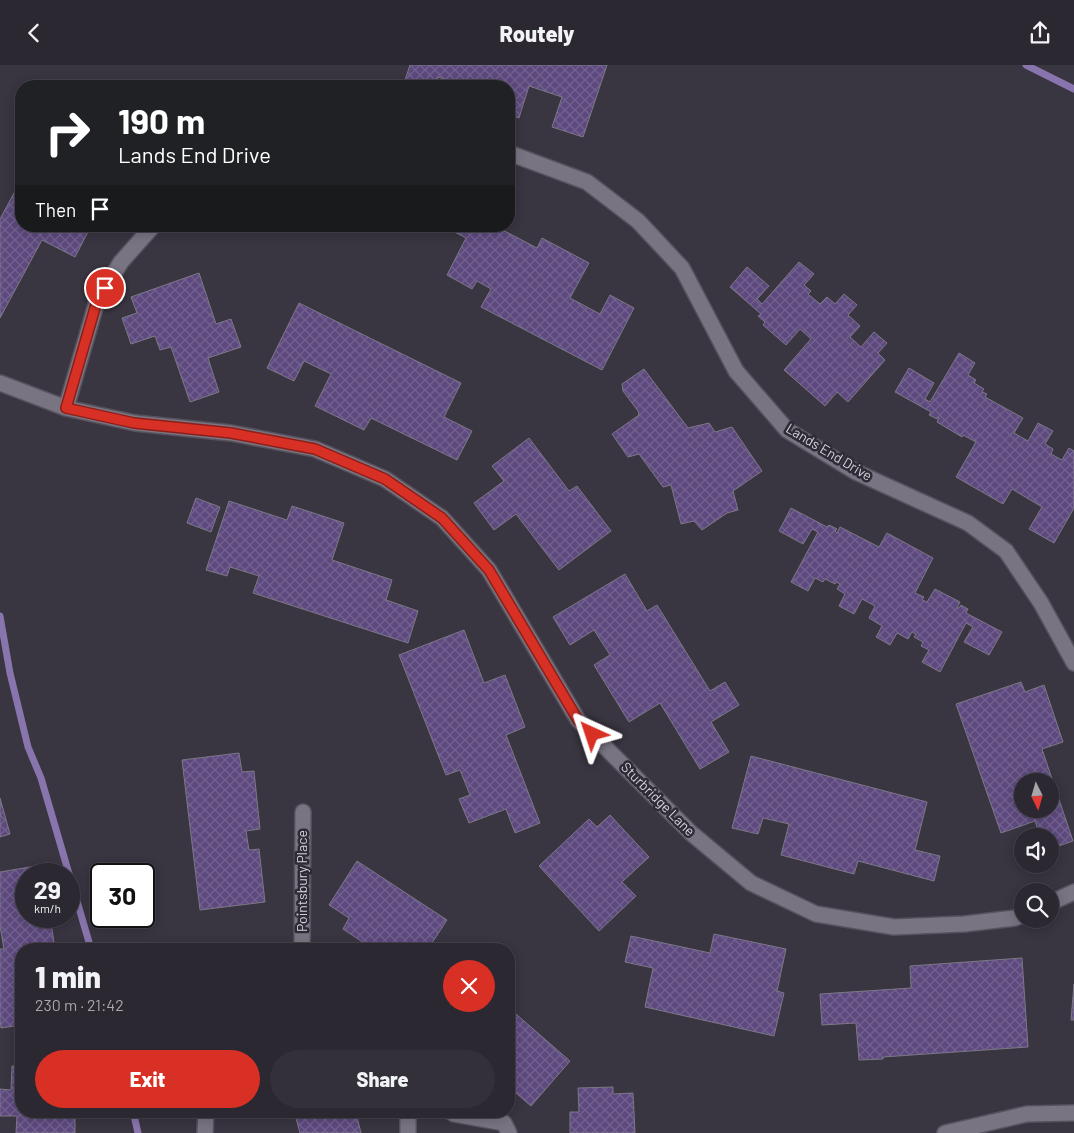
<!DOCTYPE html>
<html lang="en">
<head>
<meta charset="utf-8">
<style>
	:root { --surface:#2b2831; --page:#333039; --text:#f1f3f6; --muted:#a6a6ab; --line:#47444d; --accent:#d93025 }
	body { margin:0; font-family:Barlow,sans-serif; background:var(--page); color:var(--text); height:100vh; display:flex; flex-direction:column; font-size:19px; white-space:nowrap }
	* { box-sizing:border-box; margin:0 }
	p { font-size:16px; color:var(--muted) }
	.icon { flex:none; width:28px; height:28px; fill:none; stroke:currentColor; stroke-width:2; stroke-linecap:round; stroke-linejoin:round }
	.map { position:relative; flex:1; overflow:hidden }
	.side { position:absolute; left:15px; top:878px; width:500px; height:175px; display:flex; flex-direction:column; background:var(--surface); border-radius:20px; box-shadow:0 2px 12px #0003,0 0 0 1px var(--line) }
	.side>* { flex:none }
	.top-card { position:absolute; left:15px; top:15px; width:500px; height:152px; border-radius:20px; box-shadow:0 2px 12px #0003,0 0 0 1px var(--line); background:#202124; color:#fff; overflow:hidden }
	.needle { width:32px; rotate:175deg }
	.buttons { position:absolute; left:1014px; top:708px; display:grid; gap:10px }
	.buttons a { display:grid; place-items:center; width:45px; height:45px; border-radius:50%; background:var(--surface); box-shadow:0 2px 12px #0003,0 0 0 1px var(--line); font-size:25px }
	.speed { position:absolute; left:15px; top:798px; display:flex; gap:10px; font-size:25px; font-weight:700; text-align:center }
	.speed>* { display:grid; place-content:center; width:65px; height:65px; border-radius:50%; background:var(--surface); box-shadow:0 2px 12px #0003,0 0 0 1px var(--line); line-height:1 }
	.speed small { font-size:12px; font-weight:400 }
	.speed .limit { border:2px solid #111; border-radius:8px; background:#fff; color:#111 }
	.pin { position:absolute; display:grid; place-items:center; width:42px; height:42px; color:#fff; margin:-21px; border:2px solid #fff; border-radius:50%; box-shadow:0 1px 5px #0007 }
	.me { position:absolute; width:55px; margin:-28px; rotate:318deg; stroke-linejoin:round; filter:drop-shadow(0 0 4px #0008) }
	.turn { display:flex; align-items:center; gap:18px; height:105px; padding:0 20px; font-size:22px }
	.turn .icon { width:65px; height:65px; stroke-width:2.5 }
	.turn b { display:block; font-size:35px; line-height:42px }
	.then { display:flex; align-items:center; height:48px; padding:0 20px; background:#0003; gap:10px; font-size:19px }
	.round { display:grid; place-items:center; flex:none; width:52px; height:52px; border-radius:26px; background:var(--page) }
	.head { display:flex; align-items:center; justify-content:space-between; height:85px; padding:0 20px }
	h1 { font-size:30px; font-weight:800; line-height:38px }
	.button { display:flex; gap:10px; margin-top:auto; padding:10px 20px }
	.button a { flex:1; height:58px; border-radius:30px; background:var(--accent); color:#fff; font-size:20px; font-weight:800; line-height:58px; text-align:center }
	.button a+a { background:var(--page); color:var(--text) }
	header { display:flex; justify-content:space-between; align-items:center; height:65px; padding:0 20px; background:var(--surface); font-size:22px; font-weight:800 }
	.map>svg:first-child { display:block }
	.lines { fill:none; stroke-linecap:round; stroke-linejoin:round }
	.stream { stroke:#8975ad; stroke-width:7 }
	.building { fill:url(#building-cross-hatch); stroke:#7c7886; fill-rule:evenodd }
	.minor-casing { stroke:#56525c; stroke-width:18 }
	.minor { stroke:#797482; stroke-width:15 }
	.route-casing { stroke:#8d1f18; stroke-width:12 }
	.route { stroke:#d93025; stroke-width:9 }
	.labels { text-anchor:middle; stroke-width:5; stroke-linejoin:round; paint-order:stroke }
	.street-label { font-size:14px; fill:#d3d1d9; stroke:#2e2b36 }
</style>
</head>
<body>
<header><svg class="icon" aria-label="back" viewBox="0 0 24 24"><path d="M15 5l-7 7 7 7"/></svg>Routely<svg class="icon" aria-label="share" viewBox="0 0 24 24"><path d="M12 15V3M7 8l5-5 5 5M5 13v7h14v-7"/></svg></header>
<div class="map">
<svg width="1074" height="1068" viewBox="0 0 1074 1068">
	<defs>
		<pattern id="building-cross-hatch" width="8" height="8" patternUnits="userSpaceOnUse" patternTransform="scale(1.25)"><rect width="8" height="8" fill="#5d497e"/><path d="M0 0l8 8M0 8l8-8" fill="none" stroke="#736290"/></pattern>
	</defs>
	<rect width="100%" height="100%" fill="#393541"/>
	<g class="lines">
		<path class="stream" d="M1026,0L1074,24
			M0,551L10,608L28,682L41,713L91,884
			M133,1046L138,1068"/>
	</g>
	<path class="building" d="M410,0H607L583,72L552,62L562,32L529,21L519,53L509,49V21H467L438,12L435,21H403Z
		M20,117H21V161H91L75,192L42,175L0,253V154Z
		M443,161H495L537,183L542,173L589,198L570,233L600,249L610,230L634,243L602,305L481,242L491,224L477,216L472,224L447,210L466,173Z
		M799,197L814,209L804,220L811,226L808,229L820,239L827,232L835,239L844,229L857,240L848,250L860,261L850,272L861,282L874,267L887,278L878,288L885,295L848,337L837,327L825,341L784,305L811,274L800,264L786,280L763,260L765,257L758,251L761,249L730,222L747,202L769,221L757,234L762,239Z
		M199,208L216,259L231,254L241,282L208,293L219,327L190,337L171,282L160,285L155,271L131,279L122,253L137,248L131,232Z
		M299,238L461,318L444,352L472,366L457,395L371,353L364,365L315,341L331,309L304,296L294,316L267,303Z
		M959,288L975,298L968,310L976,315L974,318L984,324L982,327L987,329L985,332L1023,353L1014,368L1028,376L1038,358L1053,366L1045,379L1053,384L1051,389L1062,395L1069,383L1074,386V443L1054,478L1029,464L1042,442L1012,424L1003,439L956,412L976,377L963,370L962,372L937,357L939,353L938,352L937,354L929,350L931,347L895,327L909,303L934,318L925,334L930,337Z
		M644,304L688,363L709,358L715,367L732,362L762,406L733,426L738,445L727,448L702,465L694,456L681,459L671,420L663,422L639,389L628,392L612,369L639,350L638,346L623,326L622,319Z
		M529,373L569,426L577,421L611,466L559,505L516,449L494,465L474,438L504,416L492,401Z
		M196,433L220,442L211,467L187,458Z
		M229,436L287,455L292,441L344,458L332,495L392,515L386,535L418,546L408,578L253,528L259,511L230,502L227,511L206,505Z
		M791,443L827,462L829,460L837,464L835,466L837,468L840,462L879,482L887,468L933,493L915,528L924,532L922,535L927,537L935,524L960,537L957,543H959L961,540L968,544L966,548L1002,567L989,590L964,577L973,562L966,558L940,607L922,597L929,585L921,581L923,577L914,572L916,569L912,567L908,574L897,568L890,580L876,572L882,561L869,553L875,541L862,534L854,549L839,541L845,529L837,524L840,519L836,517L835,519L825,514L823,517L815,513L808,526L791,517L818,467L812,464L803,479L779,466Z
		M625,509L647,546L657,540L710,626L725,617L739,640L711,657L729,687L700,704L660,638L629,657L594,600L610,590L594,565L570,580L553,552Z
		M464,565L484,618L505,610L525,662L506,670L540,758L515,768L506,744L469,758L459,734L470,730L460,705L446,710L399,590Z
		M1021,617L1025,627L1044,620L1063,677L1042,684L1073,776L1050,784V771H1040L1035,756L1001,768L956,639ZM1022,716H1050V744H1022Z
		M239,688L242,707L254,706L260,764L246,766L249,785L259,784L265,837L200,845L182,695Z
		M751,691L927,737L915,785L940,791L934,816L858,796L854,809L781,790L789,759L763,753L758,769L732,763Z
		M0,733L10,769L0,772Z
		M610,750L649,792L622,817L636,831L599,866L539,801L589,754L597,762Z
		M357,796L447,855L428,884H373L343,864L349,853L329,840Z
		M42,800L43,809H26V851H50L55,884H21V960L1,963L0,954V884H4L0,861V807Z
		M714,869L786,884L777,926L784,928L774,971L645,942L653,903L625,897L631,871L710,888Z
		M1022,893L1028,982L883,992V994L859,995L856,958L822,960L820,929L911,923L910,901Z
		M1074,919V955H1071Z
		M509,943L570,996L531,1041L509,1022Z
		M12,1001H21V1046H65V1051L75,1052V1068H16L17,1051H0V1024L11,1025Z
		M613,1022V1029L633,1028L635,1068H570V1047H579L578,1023Z
		M294,1046H365L366,1050L357,1052L361,1068H300Z"/>
	<g class="lines">
		<defs>
			<path id="minor" d="M509,88L587,117L638,156L682,203L736,306L787,365L856,407L968,458L1006,486L1041,538L1074,598
				M0,318L66,343L135,358L231,368L315,384L385,414L442,453L489,505L578,655L691,768L751,818L816,849L894,862L964,859L1015,853L1022,850
				M66,343L97,236L121,197L153,161
				M1050,838L1074,827
				M302,884L303,747
				M408,1046V1068
				M450,1046L454,1049L504,1058L509,1068
				M205,1068L206,1046
				M945,1068L1027,1049L1074,1048"/>
		</defs>
		<use href="#minor" class="minor-casing"/>
		<use href="#minor" class="minor"/>
	</g>
	<g class="lines">
		<defs>
			<path id="route" d="M105,223L97,236L66,343L134,358L231,368L315,384L385,414L442,453L489,505L578,655L592,669"/>
		</defs>
		<use href="#route" class="route-casing"/>
		<use href="#route" class="route"/>
	</g>
	<g class="labels">
		<g class="street-label">
			<text transform="translate(829 387) rotate(31)" y="5">Lands End Drive</text>
			<text transform="translate(658 734) rotate(45)" y="5">Sturbridge Lane</text>
			<text transform="translate(302 816) rotate(-90)" y="5">Pointsbury Place</text>
		</g>
	</g>
</svg>
<div class="buttons">
<a><svg class="needle" viewBox="-14 -14 28 28"><path d="M0-13l5 13h-10z" fill="#e53935"/><path d="M0 13l5-13h-10z" fill="#a6a6ab"/></svg></a>
<a><svg class="icon" aria-label="sound" viewBox="0 0 24 24"><path d="M4 9h4l5-4v14l-5-4H4zM17 9q2 3 0 6"/></svg></a>
<a><svg class="icon" aria-label="search" viewBox="0 0 24 24"><circle cx="10" cy="10" r="6"/><path d="M15 15l6 6"/></svg></a>
</div>
<div class="speed"><div>29<small>km/h</small></div><div class="limit">30</div></div>
<div class="pin" style="left:105px;top:223px;background:#d93025"><svg class="icon" aria-label="arrive" viewBox="0 0 24 24"><path d="M6 21V4h12l-3 4 3 4H6"/></svg></div>
<svg class="me" style="left:592px;top:669px" viewBox="-20 -20 40 40"><path d="M0-17L14 15 0 8-14 15z" fill="#d93025" stroke="#fff" stroke-width="4"/></svg>
<div class="top-card">
<div class="turn"><svg class="icon" aria-label="right" viewBox="0 0 24 24"><path d="M7 20v-9h11M14 6l5 5-5 5"/></svg><div><b>190 m</b>Lands End Drive</div></div>
<div class="then">Then<svg class="icon" aria-label="arrive" viewBox="0 0 24 24"><path d="M6 21V4h12l-3 4 3 4H6"/></svg></div>
</div>
<section class="side">
<div class="head"><div><h1>1 min</h1><p>230 m · 21:42</p></div><a class="round" style="background:#d93025;color:#fff"><svg class="icon" aria-label="close" viewBox="0 0 24 24"><path d="M6 6l12 12M18 6L6 18"/></svg></a></div>
<div class="button"><a>Exit</a><a>Share</a></div>
</section>
</div>
</body>
</html>
